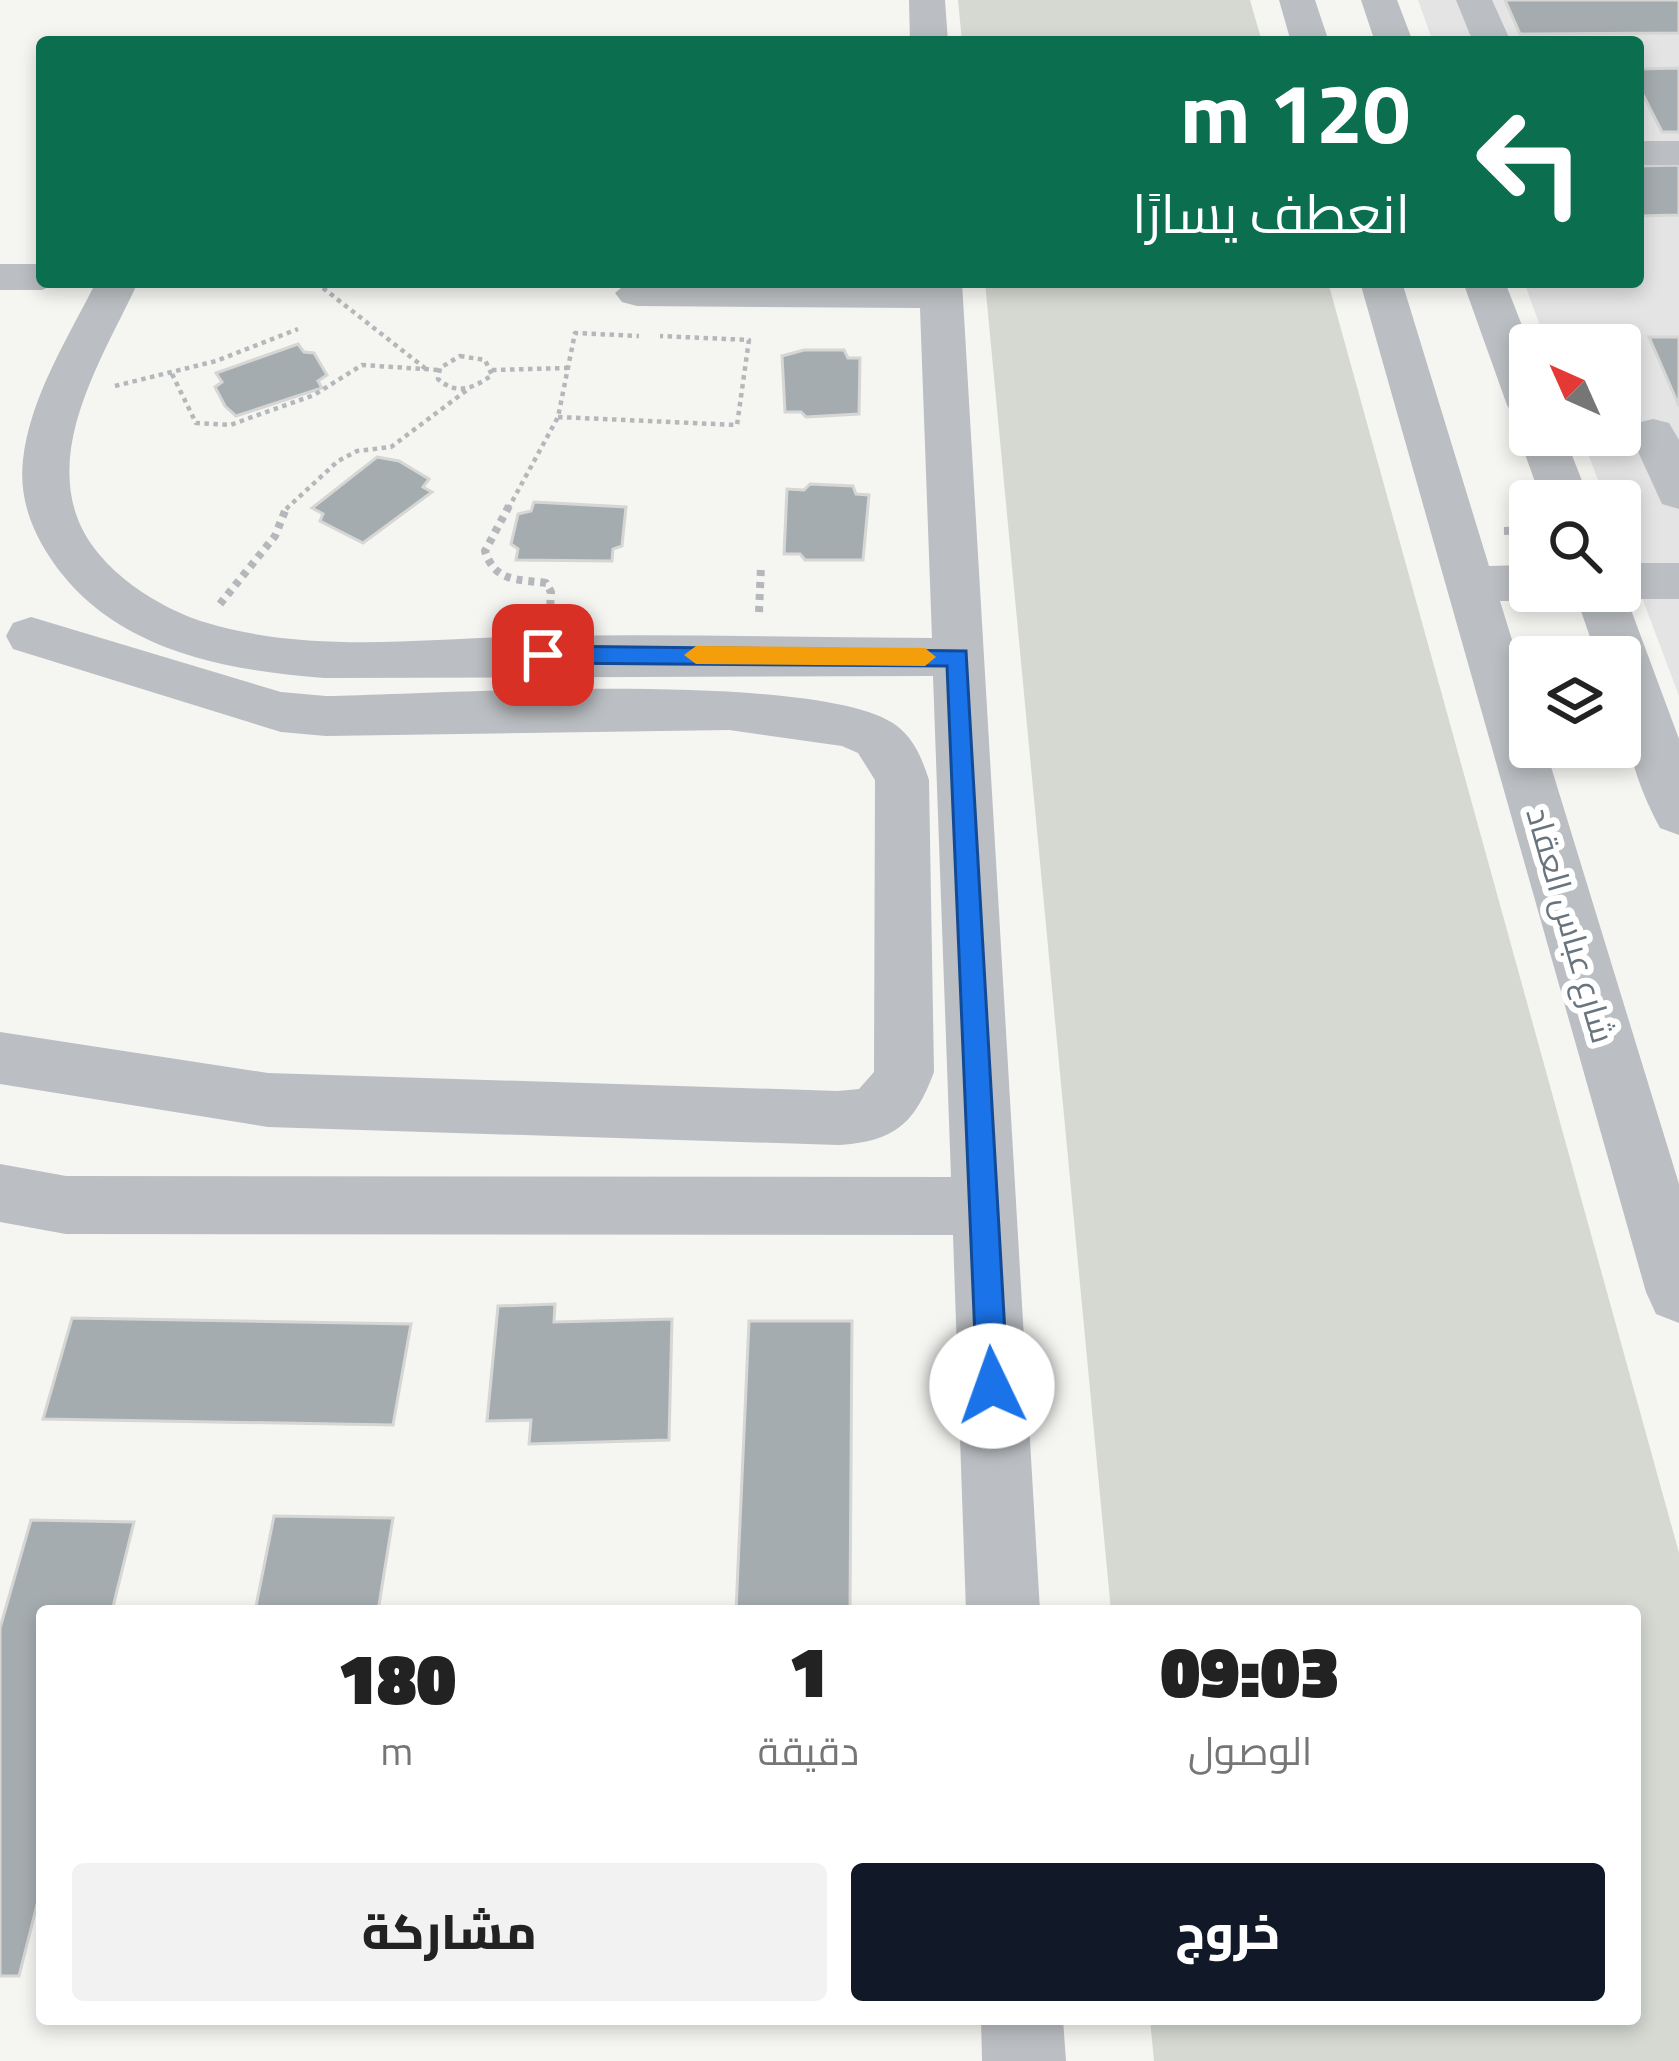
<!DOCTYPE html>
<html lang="ar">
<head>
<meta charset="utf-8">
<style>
	:root { --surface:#fff; --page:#f2f2f2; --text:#222; --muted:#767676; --accent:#111827 }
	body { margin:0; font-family:"Titillium Web",Cairo,sans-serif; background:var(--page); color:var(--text); direction:rtl; height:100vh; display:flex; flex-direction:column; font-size:45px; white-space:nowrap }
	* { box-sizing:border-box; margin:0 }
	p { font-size:39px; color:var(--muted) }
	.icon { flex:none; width:66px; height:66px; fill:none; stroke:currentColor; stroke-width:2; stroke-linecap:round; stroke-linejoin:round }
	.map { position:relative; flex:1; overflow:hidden; direction:ltr }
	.side { position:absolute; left:36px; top:1605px; width:1605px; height:420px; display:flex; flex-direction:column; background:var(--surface); border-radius:12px; box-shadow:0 6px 18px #0003; direction:rtl }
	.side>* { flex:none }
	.banner { position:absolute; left:36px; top:36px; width:1608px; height:252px; border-radius:12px; box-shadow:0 6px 18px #0003; direction:rtl; background:#0b6e4f; color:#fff; overflow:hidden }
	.needle { width:78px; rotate:315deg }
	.fabs { position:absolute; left:1509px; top:324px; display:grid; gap:24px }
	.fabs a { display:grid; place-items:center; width:132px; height:132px; border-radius:12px; background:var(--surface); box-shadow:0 6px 18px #0003; font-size:60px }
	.pin { position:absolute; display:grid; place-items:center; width:102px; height:102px; color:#fff; margin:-51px; border-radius:24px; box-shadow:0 6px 18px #0006 }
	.me { position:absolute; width:132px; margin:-66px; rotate:357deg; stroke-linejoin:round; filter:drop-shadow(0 0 9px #0008) }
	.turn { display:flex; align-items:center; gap:42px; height:252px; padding:0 36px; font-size:54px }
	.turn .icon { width:156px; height:156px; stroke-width:2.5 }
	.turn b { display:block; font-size:84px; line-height:102px }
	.eta { display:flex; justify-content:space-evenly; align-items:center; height:204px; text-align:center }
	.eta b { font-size:72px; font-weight:800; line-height:84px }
	.cta { display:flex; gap:24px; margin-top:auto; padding:24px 36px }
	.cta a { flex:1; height:138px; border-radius:12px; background:var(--accent); color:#fff; font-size:48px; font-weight:800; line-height:138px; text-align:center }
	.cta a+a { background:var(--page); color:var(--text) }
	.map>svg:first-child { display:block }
	.built { fill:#e3e4e3 }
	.green { fill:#d5d9d2 }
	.building { fill:#a5acb0; stroke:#d6d6d5; stroke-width:3 }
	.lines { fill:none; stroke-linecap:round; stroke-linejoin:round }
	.path-far1 { stroke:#b5b8ba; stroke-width:4.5; stroke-dasharray:4.5 4.5; stroke-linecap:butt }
	.path { stroke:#b5b8ba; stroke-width:8; stroke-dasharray:6 6; stroke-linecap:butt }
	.minor { fill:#bbbec2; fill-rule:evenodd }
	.route { fill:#1a73e8; stroke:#114b97; stroke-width:3 }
	.slow { fill:#f59e0b }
	.labels { text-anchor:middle; stroke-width:12; stroke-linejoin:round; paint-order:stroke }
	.street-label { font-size:33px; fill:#68757f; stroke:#fff }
</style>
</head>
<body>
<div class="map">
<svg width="1679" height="2061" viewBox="0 0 1679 2061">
	<rect width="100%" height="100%" fill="#f5f5f2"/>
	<path class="built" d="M1418,0H1679V696L1620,539V501H1606L1581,435H1620V345H1547L1524,282H1638V42H1433Z"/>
	<path class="green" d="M958,0H1250L1262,42H962Z
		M985,282H1328L1679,1553V2061H1154L1150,2019H1635V1611H1111Z"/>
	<path class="building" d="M1505,0H1679V33L1520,34Z
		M1679,68V132H1662L1638,85V69Z
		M1679,165V215L1638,216V166Z
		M225,282H308L307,286H224Z
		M1649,337H1679V406Z
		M298,344L304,352L314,353L327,375L318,381L322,388L236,416L225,406L215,387L222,382L216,373Z
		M804,350H844L848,358H860L859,414L806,417L801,412H785L782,356Z
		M377,457L399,461L429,479L423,487L432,492L363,543L320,521L323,514L312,508Z
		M810,484L853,486L856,494L869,495L863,560H805L800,554H784L787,489L804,490Z
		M534,502L626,507L622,546L613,549L612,561L516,560L518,549L511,544L518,514L531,511Z
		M555,1304L554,1322L672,1319L669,1440L529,1444L531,1420L487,1421L498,1306Z
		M72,1318L411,1324L393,1425L43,1419Z
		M749,1321H852L850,1611H736Z
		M274,1516L393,1518L378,1611H255Z
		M31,1520L134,1522L112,1611H42V1885L19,1976H0V1628Z"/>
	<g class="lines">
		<path class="path-far1" d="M323,288L426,369
			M460,356L485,360L492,375C474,388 457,396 438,379L440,368Z
			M492,370L567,368
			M172,374L196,423L230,425L314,395L362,365L439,370
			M115,386L216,361L298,329
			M558,417L737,425L749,340L660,336
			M286,509L338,461L357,451L391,447L467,390
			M508,509L558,417L575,333L639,336"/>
		<path class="path" d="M509,506L485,551C495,582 516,579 546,583L551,592L550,612
			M1504,531L1530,530
			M220,604L275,536L287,506
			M759,612L761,566"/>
		<path class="minor" d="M909,0H945L948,42H910Z
			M1279,0H1315L1329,42H1291Z
			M1361,0H1397L1413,42H1375Z
			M1456,0H1492L1511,42H1473Z
			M1638,141H1679V165H1638Z
			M0,264H42V282H60L42,290H0Z
			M96,282H138C107,350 50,436 76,514C93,566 154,606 204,622C311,655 430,638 540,636C671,634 801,637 932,638L920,308L637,306L622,302L615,293L628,282H962L1040,1611H966L953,1235L66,1234L0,1222V1164L66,1176L951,1177L933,676L324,678C221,670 109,649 49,556C30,527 19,495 23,460C30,397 68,338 96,282Z
			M1360,282H1402L1489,566L1530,565V591H1550L1530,601H1500L1530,698V747H1545L1679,1184V1323L1656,1314L1646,1292Z
			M1463,282H1505L1530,346V420L1514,416L1507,405Z
			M1653,419L1669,423L1679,440V509L1662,504L1630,434L1637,423Z
			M1530,423V435H1564L1590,501H1542L1518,435Z
			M1620,563H1679V599H1627L1679,739V835L1660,828C1629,770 1620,721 1620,657H1597L1574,591H1620Z
			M31,617L281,692L326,696C435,694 823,669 897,726C915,740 922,759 929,780L934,1072C915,1123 895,1142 838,1145L268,1127L0,1084V1032L268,1073L838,1091L859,1089L874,1072L875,780L858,753L842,746L729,730L326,736L281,732L13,649L6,636L13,623Z
			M981,2019H1063L1066,2061H982Z"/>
	</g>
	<path class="route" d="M543,646L966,651L1008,1386L1003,1397L992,1401L981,1397L977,1386L947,666L543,663L531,655Z"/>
	<path class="slow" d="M696,646L925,648L936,657L925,666L696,664L684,655Z"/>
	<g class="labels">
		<g class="street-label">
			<text transform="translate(1571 925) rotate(74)" y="12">شارع عباس العقاد</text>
		</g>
	</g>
</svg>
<div class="fabs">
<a><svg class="needle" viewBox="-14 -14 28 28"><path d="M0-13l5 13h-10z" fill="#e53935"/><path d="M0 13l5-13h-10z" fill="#767676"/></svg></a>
<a><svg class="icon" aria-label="search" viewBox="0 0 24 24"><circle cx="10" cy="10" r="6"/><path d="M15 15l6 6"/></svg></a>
<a><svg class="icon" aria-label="layers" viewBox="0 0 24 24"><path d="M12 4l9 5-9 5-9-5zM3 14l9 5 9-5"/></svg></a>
</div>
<div class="pin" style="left:543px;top:655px;background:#d93025"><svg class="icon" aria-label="arrive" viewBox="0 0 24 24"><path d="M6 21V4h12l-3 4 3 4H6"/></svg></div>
<svg class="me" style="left:992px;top:1386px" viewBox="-20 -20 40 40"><circle r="19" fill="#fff"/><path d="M0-13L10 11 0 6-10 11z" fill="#1a73e8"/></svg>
<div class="banner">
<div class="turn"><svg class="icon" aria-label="left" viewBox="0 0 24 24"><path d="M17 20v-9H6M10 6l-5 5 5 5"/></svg><div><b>120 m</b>انعطف يسارًا</div></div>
</div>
<section class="side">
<div class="eta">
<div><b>09:03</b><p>الوصول</p></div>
<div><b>1</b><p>دقيقة</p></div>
<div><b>180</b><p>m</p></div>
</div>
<div class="cta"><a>خروج</a><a>مشاركة</a></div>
</section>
</div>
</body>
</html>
